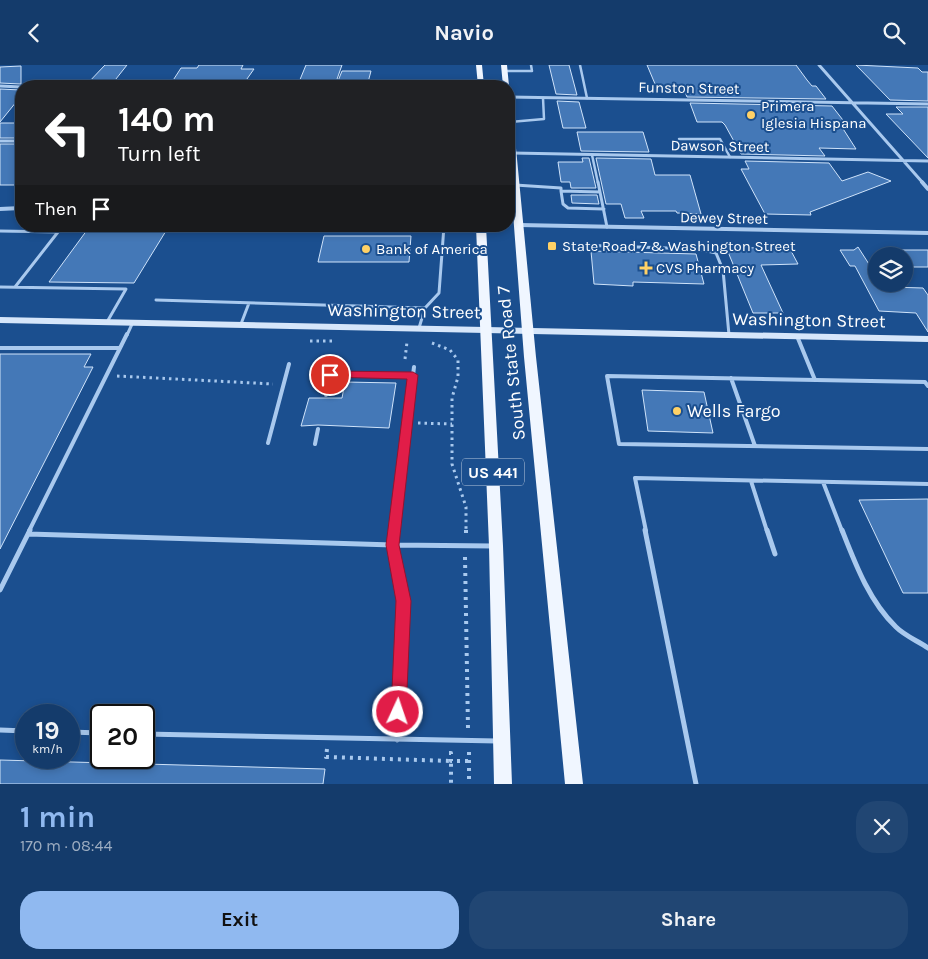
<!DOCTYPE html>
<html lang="en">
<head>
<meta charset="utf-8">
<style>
	:root { --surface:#143b6b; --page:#214673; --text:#f1f3f6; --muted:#9dadc1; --line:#33557e; --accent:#90b9f0 }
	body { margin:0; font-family:Karla,sans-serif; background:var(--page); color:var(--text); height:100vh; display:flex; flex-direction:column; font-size:19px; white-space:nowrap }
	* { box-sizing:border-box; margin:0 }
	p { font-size:16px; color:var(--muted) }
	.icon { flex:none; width:28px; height:28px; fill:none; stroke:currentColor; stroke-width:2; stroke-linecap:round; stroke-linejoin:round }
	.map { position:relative; height:719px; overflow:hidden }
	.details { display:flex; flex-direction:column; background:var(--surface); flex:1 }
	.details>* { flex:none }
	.banner { position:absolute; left:15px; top:15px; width:500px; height:152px; border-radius:20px; box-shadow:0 2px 8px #0003,0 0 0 1px var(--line); background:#202124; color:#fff; overflow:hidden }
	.buttons { position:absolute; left:868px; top:182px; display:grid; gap:10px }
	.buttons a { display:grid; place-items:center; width:45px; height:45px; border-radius:50%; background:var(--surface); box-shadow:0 2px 8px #0003,0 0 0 1px var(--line); font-size:25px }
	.speed { position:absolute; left:15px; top:639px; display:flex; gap:10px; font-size:25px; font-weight:700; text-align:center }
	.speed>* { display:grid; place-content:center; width:65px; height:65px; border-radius:50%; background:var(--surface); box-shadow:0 2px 8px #0003,0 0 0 1px var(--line); line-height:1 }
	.speed small { font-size:12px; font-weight:400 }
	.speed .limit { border:2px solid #111; border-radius:8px; background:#fff; color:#111 }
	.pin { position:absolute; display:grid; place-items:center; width:42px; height:42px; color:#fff; margin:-21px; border:2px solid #fff; border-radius:50%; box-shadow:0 1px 5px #0007 }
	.me { position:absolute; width:55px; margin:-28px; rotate:3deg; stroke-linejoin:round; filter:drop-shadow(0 0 4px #0008) }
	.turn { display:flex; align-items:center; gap:18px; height:105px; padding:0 20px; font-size:22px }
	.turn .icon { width:65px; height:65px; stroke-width:2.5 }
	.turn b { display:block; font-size:35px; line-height:42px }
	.then { display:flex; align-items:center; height:48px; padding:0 20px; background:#0003; gap:10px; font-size:19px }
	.round { display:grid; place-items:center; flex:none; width:52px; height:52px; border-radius:20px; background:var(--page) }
	.head { display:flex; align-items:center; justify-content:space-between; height:85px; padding:0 20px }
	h1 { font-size:30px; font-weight:700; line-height:38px; color:var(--accent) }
	.button { display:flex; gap:10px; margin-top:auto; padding:10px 20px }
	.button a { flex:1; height:58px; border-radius:20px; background:var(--accent); color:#111; font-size:20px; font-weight:700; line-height:58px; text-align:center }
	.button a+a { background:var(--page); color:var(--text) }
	header { display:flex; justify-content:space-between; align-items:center; height:65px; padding:0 20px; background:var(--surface); font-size:22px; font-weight:700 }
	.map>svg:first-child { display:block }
	.building { fill:#4478b7; stroke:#cfe3fa }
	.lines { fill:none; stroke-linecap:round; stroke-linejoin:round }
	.path-far1 { stroke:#a9c9ee; stroke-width:3; stroke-dasharray:2.5 4; stroke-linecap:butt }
	.path { stroke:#a9c9ee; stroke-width:4; stroke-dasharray:3 5; stroke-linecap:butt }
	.lane-far3 { stroke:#a9c9ee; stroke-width:2.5 }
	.lane-far2 { stroke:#a9c9ee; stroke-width:3 }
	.lane-far1 { stroke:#a9c9ee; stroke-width:4 }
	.lane { stroke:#a9c9ee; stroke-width:5 }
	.street-far1 { stroke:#a9c9ee; stroke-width:3 }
	.street { stroke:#a9c9ee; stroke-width:4 }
	.secondary { fill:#d6e6fa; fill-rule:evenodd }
	.primary { fill:#f0f6ff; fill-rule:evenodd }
	.route { fill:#e11d48; stroke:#92132f }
	.poi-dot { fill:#ffd166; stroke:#1b4f8f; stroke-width:2 }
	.labels { text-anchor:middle; stroke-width:4; stroke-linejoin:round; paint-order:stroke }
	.far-street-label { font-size:15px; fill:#fff; stroke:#1b4f8f }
	.far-poi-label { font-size:15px; fill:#fff; stroke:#1b4f8f; text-anchor:start }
	.shield { fill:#1b4f8f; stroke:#bbcadd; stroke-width:1 }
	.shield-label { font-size:16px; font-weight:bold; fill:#fff }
	.street-label { font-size:18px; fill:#fff; stroke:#1b4f8f }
	.poi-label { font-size:18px; fill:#fff; stroke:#1b4f8f; text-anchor:start }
</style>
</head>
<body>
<header><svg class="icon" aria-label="back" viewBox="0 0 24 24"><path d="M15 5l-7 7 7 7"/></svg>Navio<svg class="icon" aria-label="search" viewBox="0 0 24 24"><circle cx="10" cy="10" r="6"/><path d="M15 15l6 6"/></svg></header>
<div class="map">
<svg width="928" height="719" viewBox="0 0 928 719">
	<rect width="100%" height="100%" fill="#1b4f8f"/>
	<path class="building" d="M105,0H127L112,19H87Z
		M199,0H243L241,4H254L242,21L170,20L181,3H197Z
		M306,0H342L336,17H299Z
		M549,0H569L577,30L556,29Z
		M647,0H796L807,15L812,21H816L826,34L687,32L685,27L658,26Z
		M856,0L918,3L922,7H928V36L890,35Z
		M21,1V19L0,18V2Z
		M342,6H371L367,21H336Z
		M0,24L21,25V31L0,57Z
		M557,36L579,37L586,63H563Z
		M690,38L832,41L846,59H840L856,84L819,83L825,91L741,89L725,60L722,57H697Z
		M896,42H928V93L886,49H903Z
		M0,58H21V73H0Z
		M577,67H643L649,87L581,86Z
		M0,79H21V120H0Z
		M582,93H589L596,123H571L570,117H561L558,97H583Z
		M596,93L651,94L655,110H690L701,149L677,148L676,146H641L644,153H625L621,139H606Z
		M745,96L829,98L842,116L868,107L891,116L810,147L811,150L765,149L741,104H749Z
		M571,130H597L599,139L572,138Z
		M90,161H169L134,218L49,217Z
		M324,171H411L409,197H318Z
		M726,182L790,184L798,199L761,200L783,248H753Z
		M858,182L876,210V219H882L890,222L923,223L928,230V267L916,248L879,246L855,201H850L840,185H854Z
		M900,185H928V202H913Z
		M591,186L696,189L704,219L633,217V221L594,219Z
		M0,289H91L84,302H93L0,484Z
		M345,317L396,318L389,363L318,360L301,361L309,333H342Z
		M642,325L704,327L713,368L648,366Z
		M928,434V528H903L859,435Z
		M0,695L325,704L323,719H0Z"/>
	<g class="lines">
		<path class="path-far1" d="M310,276H333
			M432,278L450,285L458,295V312L452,333V399L466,442V466
			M405,294L407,277
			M117,311L273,319
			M418,358L452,359"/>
		<path class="path" d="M466,465V468
			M465,492L468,663
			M327,684L326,692L451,696V719
			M469,687V719
			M449,688H451V696H469"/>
		<path class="lane-far3" d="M580,0L587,33
			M504,6H532L531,0
			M510,57L544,54L543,33
			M679,74H720L730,92
			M592,90L598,118"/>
		<path class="lane-far2" d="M598,117L607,162
			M515,120L561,123V126L600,127
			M561,126L563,139L568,143L604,144
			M0,166L58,167L15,222
			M577,180L698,184L716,188L723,205L729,270
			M0,222L126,224L107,257
			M156,235L425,243L439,228L444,161
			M241,259L249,238
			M419,263L425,243
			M127,270L133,257"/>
		<path class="lane-far1" d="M797,271L815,315
			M0,283H119
			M731,313L755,381
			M928,321L925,317L607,311L619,379L928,384
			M326,330L330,309L413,310
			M268,378L289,299
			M315,379L318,364
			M751,416L767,466
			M823,417L842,466
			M29,466L127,269
			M395,466L414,302
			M646,466L635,413L928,419"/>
		<path class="lane" d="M395,465L393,480L404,536L397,675
			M645,465L696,719
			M767,465L775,489
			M842,465C855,498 869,536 896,562C905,571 918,576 928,583
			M28,469L393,480L493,481
			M0,525L30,465
			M0,665L26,666
			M69,667L101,668
			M144,669L497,676"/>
		<path class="street-far1" d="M819,0L923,118
			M0,21L21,22
			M509,32L928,39
			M0,76H21
			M512,88L928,96"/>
		<path class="street" d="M922,117L928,124
			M0,144L21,143
			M519,160L928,168"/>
		<path class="secondary" d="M0,252L928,271V277L0,258Z"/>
		<path class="primary" d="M476,0H482L484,21H478Z
			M501,0H507L509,21V22L503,21Z
			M509,50L513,52L536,292L583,719H565L524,292L509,96Z
			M476,161H486L503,481L512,719H494L489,481Z"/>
	</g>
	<path class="route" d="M330,306L413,307L418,310L399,480L411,536L406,647L404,652L398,654L393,652L391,647L396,536L386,480L407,314L326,312L325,310L326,307Z"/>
	<g class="poi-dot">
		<circle cx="751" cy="50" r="5"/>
		<rect x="547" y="176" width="10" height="10" rx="2.5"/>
		<circle cx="366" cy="184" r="5"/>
		<path d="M643.5 195.5h5v5h5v5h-5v5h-5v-5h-5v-5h5z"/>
		<circle cx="677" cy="346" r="5"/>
	</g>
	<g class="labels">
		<g class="far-street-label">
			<text transform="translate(689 23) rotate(1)" y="5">Funston Street</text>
			<text transform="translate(720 81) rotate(1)" y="5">Dawson Street</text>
			<text transform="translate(724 153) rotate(1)" y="5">Dewey Street</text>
		</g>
		<g class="far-poi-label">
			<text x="761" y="46">Primera<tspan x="761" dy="17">Iglesia Hispana</tspan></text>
			<text x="562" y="186">State Road 7 &amp; Washington Street</text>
			<text x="376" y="189">Bank of America</text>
			<text x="656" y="208">CVS Pharmacy</text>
		</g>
		<rect class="shield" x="462" y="393.5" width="62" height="27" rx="4"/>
		<g class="shield-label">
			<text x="493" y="413">US 441</text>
		</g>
		<g class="street-label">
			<text transform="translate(404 246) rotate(1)" y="6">Washington Street</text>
			<text transform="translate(809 255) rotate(1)" y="6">Washington Street</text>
			<text transform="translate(511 298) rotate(-96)" y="6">South State Road 7</text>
		</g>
		<g class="poi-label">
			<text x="687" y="352">Wells Fargo</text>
		</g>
	</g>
</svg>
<div class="buttons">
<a><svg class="icon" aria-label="layers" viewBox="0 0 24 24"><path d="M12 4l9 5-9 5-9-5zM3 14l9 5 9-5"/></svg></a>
</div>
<div class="speed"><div>19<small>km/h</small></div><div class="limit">20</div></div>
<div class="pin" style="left:330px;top:310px;background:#d93025"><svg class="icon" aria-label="arrive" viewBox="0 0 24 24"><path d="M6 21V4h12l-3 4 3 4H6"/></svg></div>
<svg class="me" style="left:398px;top:647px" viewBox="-20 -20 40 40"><circle r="17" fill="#e11d48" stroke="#fff" stroke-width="3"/><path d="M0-11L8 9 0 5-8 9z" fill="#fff"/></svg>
<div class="banner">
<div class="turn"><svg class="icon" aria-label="left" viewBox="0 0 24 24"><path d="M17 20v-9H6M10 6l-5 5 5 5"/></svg><div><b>140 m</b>Turn left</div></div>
<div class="then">Then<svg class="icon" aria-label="arrive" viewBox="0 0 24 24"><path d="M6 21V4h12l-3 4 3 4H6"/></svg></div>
</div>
</div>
<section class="details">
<div class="head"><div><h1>1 min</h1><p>170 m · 08:44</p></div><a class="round"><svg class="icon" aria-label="close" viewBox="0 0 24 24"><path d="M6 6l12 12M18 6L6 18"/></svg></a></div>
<div class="button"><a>Exit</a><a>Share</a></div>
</section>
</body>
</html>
